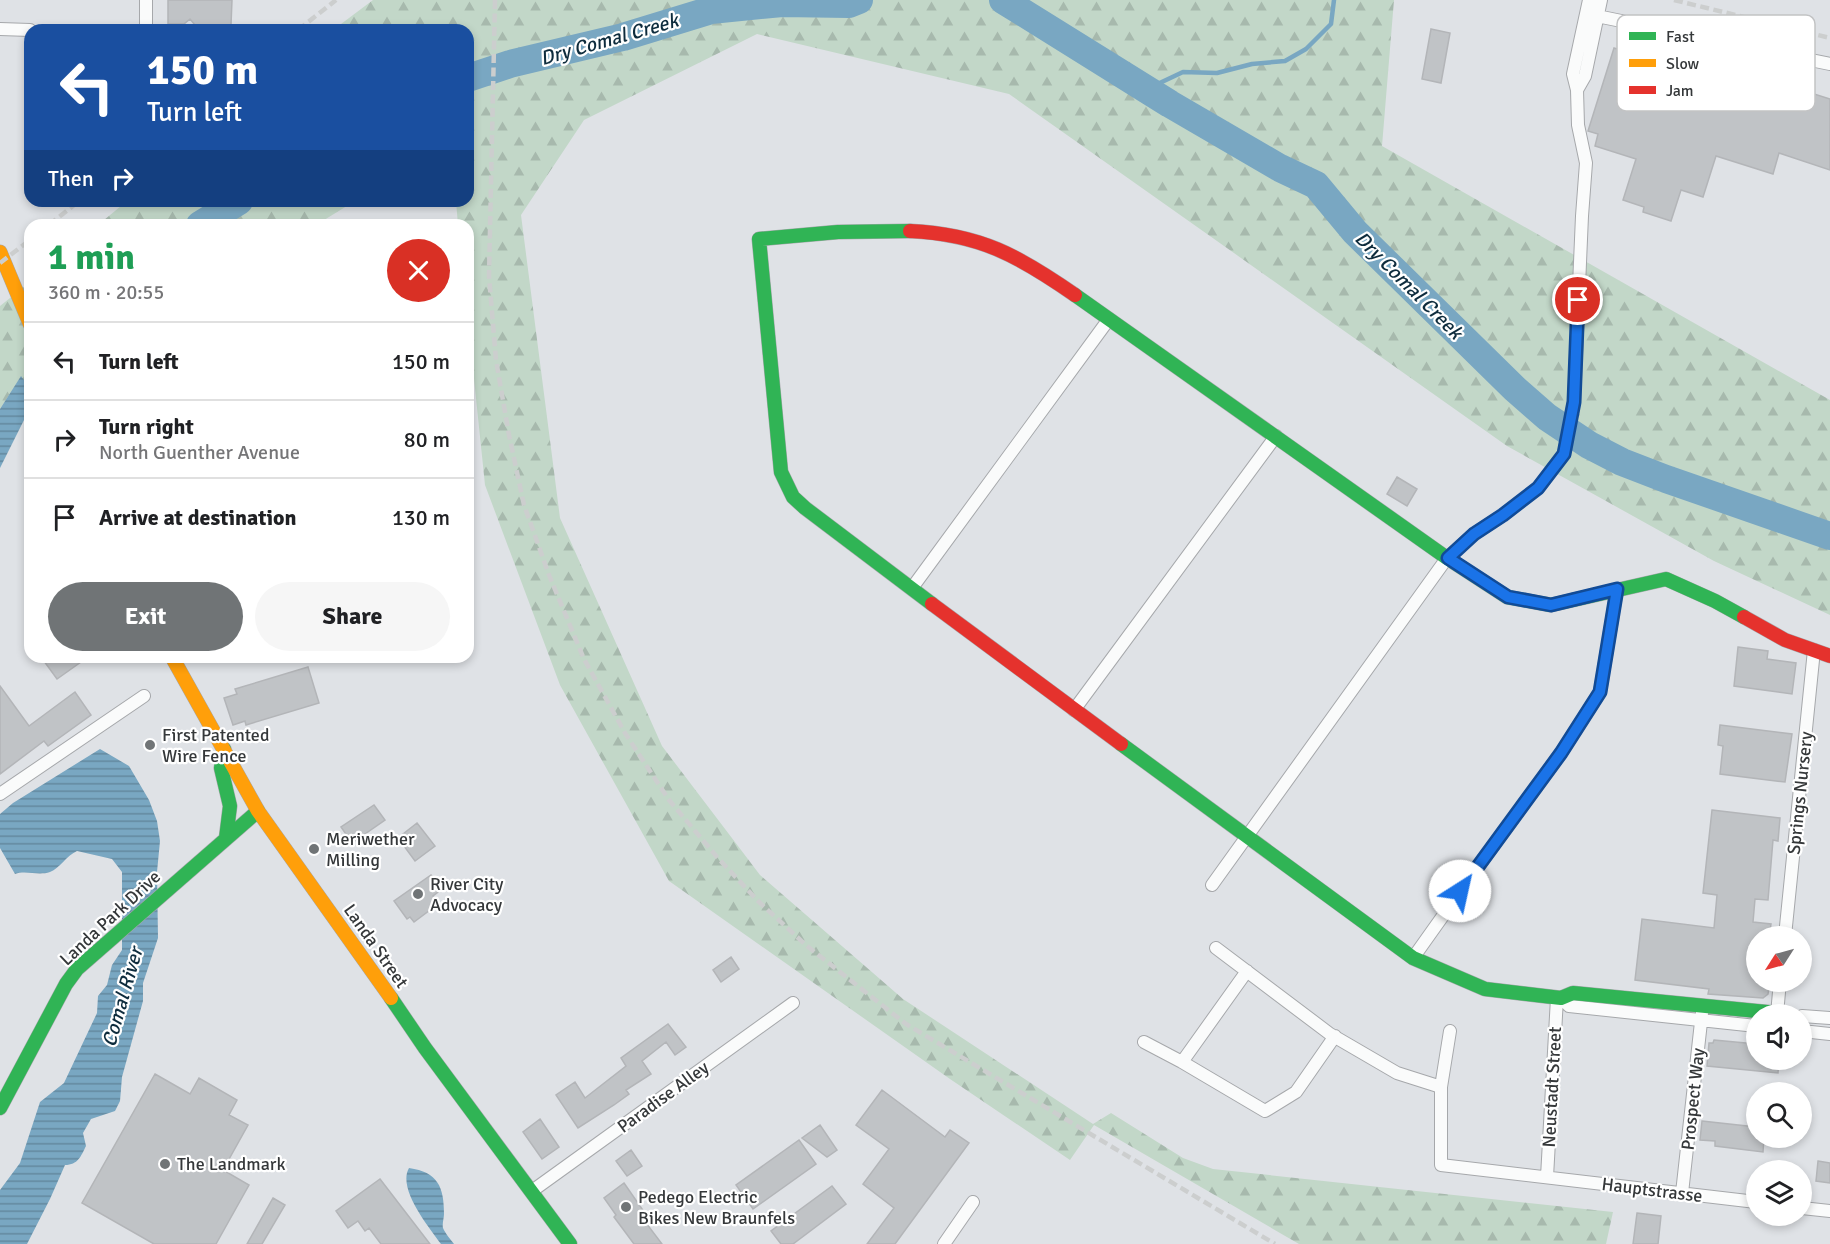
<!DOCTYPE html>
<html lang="en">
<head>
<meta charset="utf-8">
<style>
	:root { --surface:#fff; --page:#f6f6f6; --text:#202124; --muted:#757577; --line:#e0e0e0; --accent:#707476 }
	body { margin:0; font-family:Signika,sans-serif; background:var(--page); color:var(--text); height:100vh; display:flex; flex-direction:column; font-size:22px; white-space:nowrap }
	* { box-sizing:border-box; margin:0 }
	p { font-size:20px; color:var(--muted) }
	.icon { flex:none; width:33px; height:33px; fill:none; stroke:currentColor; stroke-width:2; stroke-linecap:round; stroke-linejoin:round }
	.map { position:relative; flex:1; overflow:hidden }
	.side { position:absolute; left:24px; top:219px; width:450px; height:444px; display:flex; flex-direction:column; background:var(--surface); border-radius:18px; box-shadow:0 3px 9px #0003 }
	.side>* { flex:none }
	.banner { position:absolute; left:24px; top:24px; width:450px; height:183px; border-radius:18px; box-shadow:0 3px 9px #0003; background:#1a4fa0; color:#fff; overflow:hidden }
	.needle { width:39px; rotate:234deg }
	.buttons { position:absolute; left:1746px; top:926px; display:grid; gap:12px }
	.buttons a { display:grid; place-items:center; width:66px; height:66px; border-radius:50%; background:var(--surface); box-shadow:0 3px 9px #0003; font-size:30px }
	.pin { position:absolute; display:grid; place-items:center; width:51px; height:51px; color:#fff; margin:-26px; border:3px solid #fff; border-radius:50%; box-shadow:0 2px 6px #0007 }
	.me { position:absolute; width:66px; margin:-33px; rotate:35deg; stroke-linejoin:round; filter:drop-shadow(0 0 4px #0008) }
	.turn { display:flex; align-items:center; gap:21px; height:126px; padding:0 24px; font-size:27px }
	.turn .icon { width:78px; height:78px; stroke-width:2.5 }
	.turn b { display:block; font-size:42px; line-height:51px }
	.then { display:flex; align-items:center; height:57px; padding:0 24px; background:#0003; gap:12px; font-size:22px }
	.round { display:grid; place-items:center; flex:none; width:63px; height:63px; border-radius:32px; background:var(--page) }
	.headline { display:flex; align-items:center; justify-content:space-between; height:102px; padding:0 24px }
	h1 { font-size:36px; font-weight:700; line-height:45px; color:#1e9e55 }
	.button { display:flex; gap:12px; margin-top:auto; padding:12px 24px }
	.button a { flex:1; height:69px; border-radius:36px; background:var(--accent); color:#fff; font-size:24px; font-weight:700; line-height:69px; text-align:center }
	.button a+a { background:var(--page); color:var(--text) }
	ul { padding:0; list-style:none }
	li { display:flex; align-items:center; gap:18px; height:78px; padding:0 24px; border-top:2px solid var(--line) }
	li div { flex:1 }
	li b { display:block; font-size:22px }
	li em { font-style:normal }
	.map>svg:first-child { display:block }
	.forest { fill:url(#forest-firs) }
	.water { fill:url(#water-rules) }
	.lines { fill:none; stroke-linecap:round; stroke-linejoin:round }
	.stream { stroke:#79a7c2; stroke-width:4.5 }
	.river { stroke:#79a7c2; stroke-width:28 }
	.building { fill:#c0c3c6; stroke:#b3b5b8; stroke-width:1.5 }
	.street-casing { stroke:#a6a8ab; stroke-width:14 }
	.fast-casing { stroke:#a6a8ab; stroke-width:15 }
	.slow-casing { stroke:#a6a8ab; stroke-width:15 }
	.jam-casing { stroke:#a6a8ab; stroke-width:15 }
	.street { stroke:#fafbfb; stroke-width:12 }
	.fast { stroke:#30b455; stroke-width:14 }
	.slow { stroke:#ff9f0a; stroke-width:14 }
	.jam { stroke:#e5322d; stroke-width:14 }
	.rail { stroke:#cccece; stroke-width:4.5; stroke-dasharray:9 4.5; stroke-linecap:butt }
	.route-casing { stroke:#114b97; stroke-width:15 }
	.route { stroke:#1a73e8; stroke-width:10 }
	.poi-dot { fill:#707476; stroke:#fff; stroke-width:2 }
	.labels { text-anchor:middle; stroke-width:4.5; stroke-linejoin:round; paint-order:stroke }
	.poi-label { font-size:18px; fill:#35383a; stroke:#fff; text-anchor:start }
	.street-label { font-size:18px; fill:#35383a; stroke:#fff }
	.water-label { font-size:20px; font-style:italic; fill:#0e2c3d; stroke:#fff }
	.key { fill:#fff; stroke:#c2c3c4; stroke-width:1.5 }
	.key-label { font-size:16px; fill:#35383a }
</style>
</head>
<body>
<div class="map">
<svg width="1830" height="1244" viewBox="0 0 1830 1244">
	<defs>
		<pattern id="forest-firs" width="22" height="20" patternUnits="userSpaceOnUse" patternTransform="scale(1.5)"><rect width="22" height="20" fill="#c2d7c8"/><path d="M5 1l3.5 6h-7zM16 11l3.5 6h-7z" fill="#a7b9ad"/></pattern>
		<pattern id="water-rules" width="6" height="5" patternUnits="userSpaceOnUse" patternTransform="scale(1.5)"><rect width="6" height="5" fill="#79a7c2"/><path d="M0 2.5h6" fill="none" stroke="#64899f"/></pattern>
	</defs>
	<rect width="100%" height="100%" fill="#dfe2e6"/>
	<path class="forest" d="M373,0H1394L1382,146L1830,400V615L1714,561L1507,446L1009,94L757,34L584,120L521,215L560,518L662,746L760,875L903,999L1093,1124L1111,1113L1183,1158L1213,1169L1613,1212L1606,1244H1299L1094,1125L1070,1160L950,1079L669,881L560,685L485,485L468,321V225H458L456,201H468V30H333Z
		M127,201H355L316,225H98Z
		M30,282V388L21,377L0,409V306Z"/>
	<path class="water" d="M21,376L30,388V408L0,468V409Z
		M100,749L129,766L149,800L157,821L160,841L157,872L158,938L143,983V1001L122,1077L120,1101L115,1111L91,1119L83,1133L86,1146C81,1156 78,1165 65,1165L50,1199L27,1244H0V1190L20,1163L40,1102L64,1083L97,1013L98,996L107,985L112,965L122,950V872L112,859L77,851C66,856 60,868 50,872C38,876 26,870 15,874L0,848V814L13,803Z
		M409,1168C438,1172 444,1187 444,1214C444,1218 442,1224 443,1228C445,1233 451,1240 454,1244H441C429,1227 397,1189 409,1168Z"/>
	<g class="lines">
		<path class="stream" d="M1147,89L1183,72L1217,73L1252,64L1285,61L1306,49L1331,24L1334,0"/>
		<path class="river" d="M1003,0L1170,104L1280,168L1316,185L1355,232L1515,389L1547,417L1589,445L1622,462L1666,479L1830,536
			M468,78L510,64L623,37L711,10L782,3L849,4L859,0
			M200,225L239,201"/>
	</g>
	<path class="building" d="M168,0H232L231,25H195L190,19L184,24H168Z
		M1431,29L1450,33L1441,83L1422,79Z
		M1657,44L1830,99V170L1779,153L1773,174L1716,156L1703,197L1681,190L1671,221L1643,212L1644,207L1623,200L1636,159L1595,146L1598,134L1588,131L1614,48L1652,60Z
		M1397,477L1417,489L1407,506L1387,494Z
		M1738,647L1768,651L1767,659L1796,663L1792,694L1734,686Z
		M41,657H88L57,679Z
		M308,667L319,703L246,725L245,721L233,725L224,698L237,694L235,689Z
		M0,686L29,726L75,692L91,715L48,746L44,741L0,774Z
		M1720,725L1792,734L1785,782L1720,774L1723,746L1718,745Z
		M374,805L385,820L352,843L341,827Z
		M1712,810L1780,818L1778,841L1773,840L1768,900L1755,899L1753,922L1771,924L1769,936H1756V981H1770L1768,994L1763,998L1708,994L1709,989L1635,980L1642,919L1714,928L1717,895L1703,893Z
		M417,823L435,846L415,861L398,838Z
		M431,875L442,889L433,896L438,904L414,922L410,917L407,919L394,901Z
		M731,957L739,969L721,982L713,970Z
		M668,1024L686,1047L675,1055L666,1042L642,1061L651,1074L626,1090L629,1094L614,1105L578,1128L556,1095L575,1082L585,1098L626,1066L621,1058Z
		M1714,1040L1756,1044V1059H1779L1778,1073L1707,1066L1709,1043H1713Z
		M155,1074L190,1094L199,1078L237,1100L229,1115L248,1125L223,1170L249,1185L216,1244H154L82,1203Z
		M882,1090L945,1137L950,1130L969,1143L895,1244H867L894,1208L863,1184L889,1149L856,1125Z
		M540,1119L559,1147L542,1159L523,1132Z
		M1702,1121L1756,1127V1137H1764L1763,1152L1715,1146V1141L1700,1140Z
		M820,1125L837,1150L827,1157L802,1138Z
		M799,1140L816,1164L753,1209L736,1185Z
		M631,1150L642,1166L627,1176L616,1161Z
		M1818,1161L1830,1163V1183L1816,1181Z
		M380,1179L430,1244H381L369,1228L365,1231L358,1221L348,1228L336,1211Z
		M624,1183L647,1216L643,1219L662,1244H634L614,1217L616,1215L604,1198Z
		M832,1186L846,1204L793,1244H781L771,1231Z
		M273,1198L285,1205L262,1244H247Z
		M1637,1213L1661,1216L1658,1244H1633Z"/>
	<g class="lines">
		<defs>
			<path id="street" d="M1597,16L1830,64
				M0,29L30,30
				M146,30V0
				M1577,90L1585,76L1601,0
				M912,588L1109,319
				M1074,710L1276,436
				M0,794L144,696
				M1212,885L1447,558L1474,534L1503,515L1538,488L1564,454L1574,402L1582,216L1586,163L1578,125L1577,90L1573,74L1589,0
				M1785,936L1814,650
				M1216,948L1330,1034L1397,1073L1441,1087V1165L1756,1202
				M1413,958L1472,875L1561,753L1600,692L1617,589
				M1247,971L1182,1062L1265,1111L1296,1092L1335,1036
				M1561,998L1569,1006L1756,1026
				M1777,1014L1780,981
				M1802,1016L1830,1018
				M1802,1031L1830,1034
				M1144,1042L1182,1062
				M1441,1087L1450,1031
				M1547,1177L1557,998
				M532,1191L793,1003
				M1682,1193L1702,1013
				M1802,1208L1830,1211
				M944,1244L973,1202"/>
			<path id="fast" d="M910,231L838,232L759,239L781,472L793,497L805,508L932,604
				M1075,295L1447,558L1507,597L1551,605L1666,579L1715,601L1744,617
				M1121,744L1413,958L1485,989L1561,998L1573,993L1787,1014
				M224,749L221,768L230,806L226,838
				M391,998L425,1048L570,1244
				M0,1108L66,984L77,969L258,811"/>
			<path id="slow" d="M0,252L30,324
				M172,657L258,811L391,998"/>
			<path id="jam" d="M910,231C980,234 1019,256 1075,295
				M932,604L1121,744
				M1744,617L1785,640L1830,656"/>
		</defs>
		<use href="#street" class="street-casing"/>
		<use href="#fast" class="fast-casing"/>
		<use href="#slow" class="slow-casing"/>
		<use href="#jam" class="jam-casing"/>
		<use href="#street" class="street"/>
		<use href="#fast" class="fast"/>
		<use href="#slow" class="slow"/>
		<use href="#jam" class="jam"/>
		<path class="rail" d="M495,0L489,276L496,360L509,435L524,505L549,575L584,659L625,733L669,800L717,857L758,901L807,946L906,1024L1275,1244
			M1674,0L1830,38
			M298,30L336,0
			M49,225L79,201
			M0,263L30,240"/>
	</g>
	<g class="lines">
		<defs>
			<path id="route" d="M1460,891L1561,753L1600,692L1617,589L1551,605L1508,597L1448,558L1474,534L1503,515L1538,488L1564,454L1574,402L1578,300"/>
		</defs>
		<use href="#route" class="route-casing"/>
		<use href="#route" class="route"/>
	</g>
	<g class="poi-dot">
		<circle cx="150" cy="745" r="6"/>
		<circle cx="314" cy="849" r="6"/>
		<circle cx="418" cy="894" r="6"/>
		<circle cx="165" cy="1164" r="6"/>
		<circle cx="626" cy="1207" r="6"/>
	</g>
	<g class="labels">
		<g class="poi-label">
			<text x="162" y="741">First Patented<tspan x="162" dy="21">Wire Fence</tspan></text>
			<text x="326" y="845">Meriwether<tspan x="326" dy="21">Milling</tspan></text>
			<text x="430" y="890">River City<tspan x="430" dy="21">Advocacy</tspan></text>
			<text x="177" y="1170">The Landmark</text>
			<text x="638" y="1203">Pedego Electric<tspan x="638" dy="21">Bikes New Braunfels</tspan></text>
		</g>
		<g class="street-label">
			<text transform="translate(1800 793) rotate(-84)" y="6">Springs Nursery</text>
			<text transform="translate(110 918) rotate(-43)" y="6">Landa Park Drive</text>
			<text transform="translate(376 946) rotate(55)" y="6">Landa Street</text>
			<text transform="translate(1552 1087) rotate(-87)" y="6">Neustadt Street</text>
			<text transform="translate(663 1097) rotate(-36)" y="6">Paradise Alley</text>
			<text transform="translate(1693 1099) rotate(-84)" y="6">Prospect Way</text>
			<text transform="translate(1652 1190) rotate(7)" y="6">Hauptstrasse</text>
		</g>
		<g class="water-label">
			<text transform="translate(609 39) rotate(-16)" y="7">Dry Comal Creek</text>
			<text transform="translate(1409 285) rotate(45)" y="7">Dry Comal Creek</text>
			<text transform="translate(122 997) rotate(-74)" y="7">Comal River</text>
		</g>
	</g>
	<rect x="1617" y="15" width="198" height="96" rx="9" class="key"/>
	<rect x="1629" y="32" width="27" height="8" fill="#30b455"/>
	<rect x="1629" y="59" width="27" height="8" fill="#ff9f0a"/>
	<rect x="1629" y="86" width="27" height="8" fill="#e5322d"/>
	<g class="key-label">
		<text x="1666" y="42">Fast</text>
		<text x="1666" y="69">Slow</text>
		<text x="1666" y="96">Jam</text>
	</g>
</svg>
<div class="buttons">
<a><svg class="needle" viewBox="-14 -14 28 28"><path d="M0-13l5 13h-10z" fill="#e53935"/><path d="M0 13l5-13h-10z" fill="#757577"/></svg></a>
<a><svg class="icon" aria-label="sound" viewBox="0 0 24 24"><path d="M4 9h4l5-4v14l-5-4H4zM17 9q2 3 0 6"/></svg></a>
<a><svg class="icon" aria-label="search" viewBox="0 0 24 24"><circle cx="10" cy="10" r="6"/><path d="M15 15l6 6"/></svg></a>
<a><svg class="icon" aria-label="layers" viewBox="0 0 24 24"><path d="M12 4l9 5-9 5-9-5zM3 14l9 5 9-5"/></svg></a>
</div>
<div class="pin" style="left:1578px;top:300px;background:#d93025"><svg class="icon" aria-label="arrive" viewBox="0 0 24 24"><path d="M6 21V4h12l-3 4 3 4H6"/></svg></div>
<svg class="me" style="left:1460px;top:891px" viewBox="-20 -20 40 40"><circle r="19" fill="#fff"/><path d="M0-13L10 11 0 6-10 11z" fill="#1a73e8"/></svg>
<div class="banner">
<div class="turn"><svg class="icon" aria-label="left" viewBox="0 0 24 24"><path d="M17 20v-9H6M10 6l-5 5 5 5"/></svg><div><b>150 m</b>Turn left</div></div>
<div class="then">Then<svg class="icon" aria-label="right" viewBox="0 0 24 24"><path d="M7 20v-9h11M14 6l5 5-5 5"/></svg></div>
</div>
<section class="side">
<div class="headline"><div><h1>1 min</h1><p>360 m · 20:55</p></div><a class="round" style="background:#d93025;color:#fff"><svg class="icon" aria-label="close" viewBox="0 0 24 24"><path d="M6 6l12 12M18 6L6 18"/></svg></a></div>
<ul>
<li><svg class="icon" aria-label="left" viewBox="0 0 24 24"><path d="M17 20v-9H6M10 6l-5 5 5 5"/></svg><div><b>Turn left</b></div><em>150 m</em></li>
<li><svg class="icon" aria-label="right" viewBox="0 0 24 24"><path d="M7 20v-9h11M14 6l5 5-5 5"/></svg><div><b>Turn right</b><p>North Guenther Avenue</p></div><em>80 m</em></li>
<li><svg class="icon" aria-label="arrive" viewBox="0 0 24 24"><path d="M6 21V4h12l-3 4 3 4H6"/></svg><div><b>Arrive at destination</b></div><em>130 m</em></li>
</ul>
<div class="button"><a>Exit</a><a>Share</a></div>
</section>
</div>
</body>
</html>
